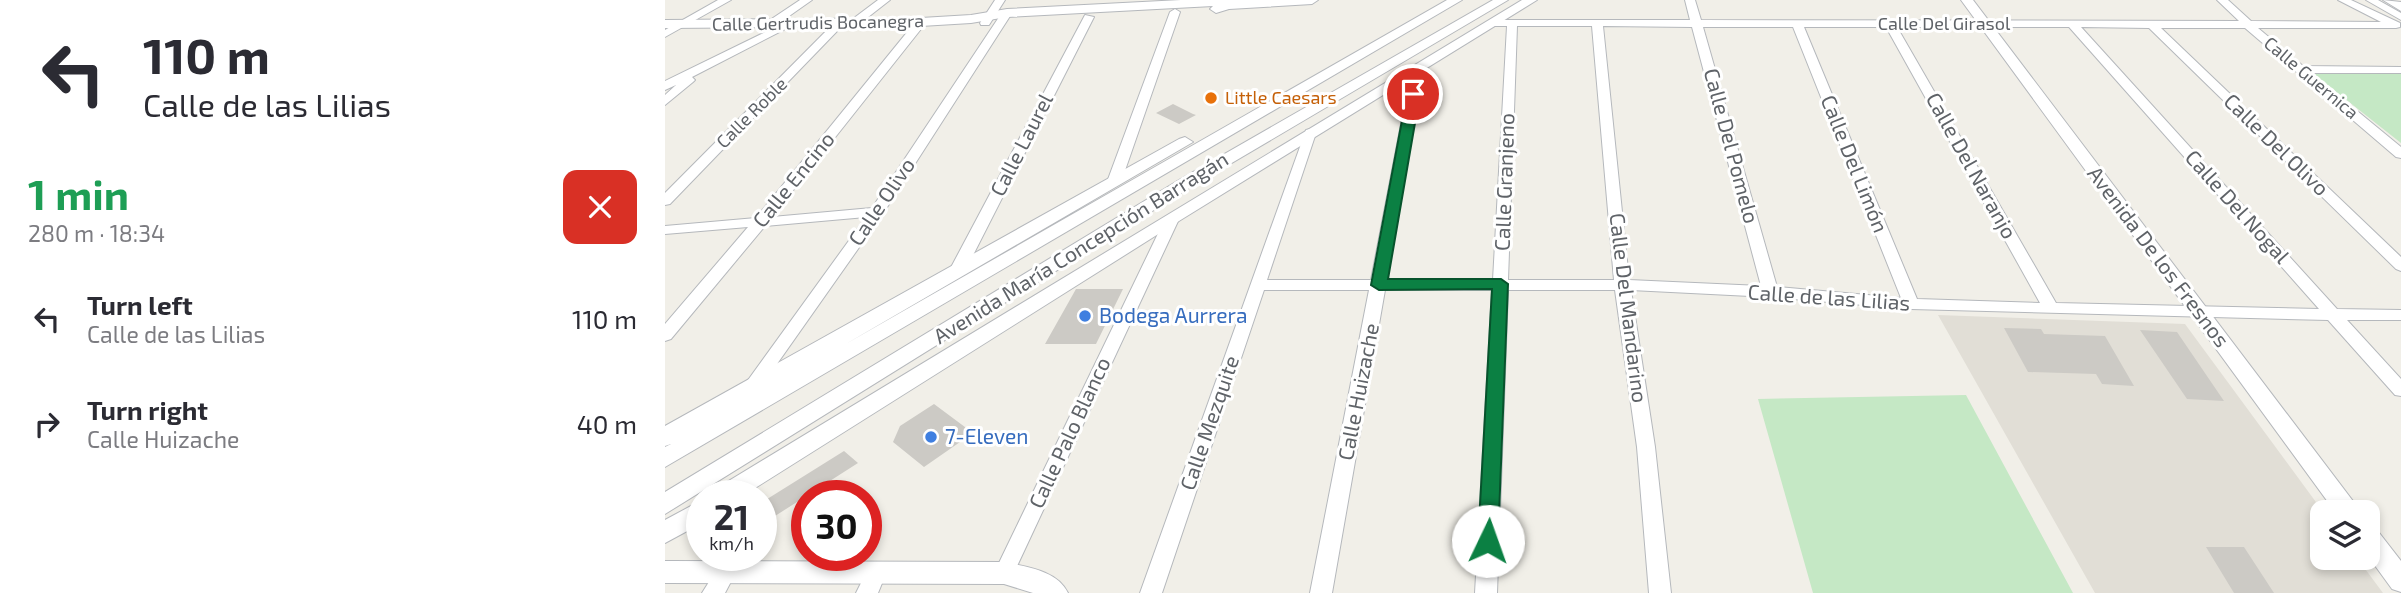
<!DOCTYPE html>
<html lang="en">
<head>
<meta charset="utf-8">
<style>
	:root { --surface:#fff; --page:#f7f7f7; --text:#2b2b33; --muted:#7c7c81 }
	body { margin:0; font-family:"Exo 2",sans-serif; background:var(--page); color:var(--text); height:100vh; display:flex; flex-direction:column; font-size:26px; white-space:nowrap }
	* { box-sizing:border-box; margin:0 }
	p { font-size:23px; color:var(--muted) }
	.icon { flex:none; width:38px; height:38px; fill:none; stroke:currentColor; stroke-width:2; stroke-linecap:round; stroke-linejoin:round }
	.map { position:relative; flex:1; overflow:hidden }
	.sheet { display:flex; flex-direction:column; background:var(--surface); width:665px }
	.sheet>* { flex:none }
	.guide { background:#fff; color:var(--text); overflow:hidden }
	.controls { position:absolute; left:1645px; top:500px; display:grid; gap:14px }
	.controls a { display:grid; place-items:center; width:70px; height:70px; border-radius:14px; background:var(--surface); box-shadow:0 4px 10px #0003; font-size:35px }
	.speed { position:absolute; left:21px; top:480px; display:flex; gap:14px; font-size:35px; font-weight:700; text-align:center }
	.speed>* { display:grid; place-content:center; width:91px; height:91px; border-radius:50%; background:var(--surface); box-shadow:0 4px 10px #0003; line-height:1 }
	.speed small { font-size:18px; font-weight:400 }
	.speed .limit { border:10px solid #d22; background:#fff; color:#111 }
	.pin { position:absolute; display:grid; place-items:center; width:60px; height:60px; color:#fff; margin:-30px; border:4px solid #fff; border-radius:50%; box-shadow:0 2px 7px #0007 }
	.me { position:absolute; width:77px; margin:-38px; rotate:3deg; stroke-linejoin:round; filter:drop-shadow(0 0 5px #0008) }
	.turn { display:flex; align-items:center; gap:24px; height:147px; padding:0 28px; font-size:32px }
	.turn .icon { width:91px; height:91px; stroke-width:2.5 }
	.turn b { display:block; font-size:49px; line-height:60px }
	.round { display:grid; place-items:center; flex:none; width:74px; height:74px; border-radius:14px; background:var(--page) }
	.overview { display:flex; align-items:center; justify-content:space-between; height:119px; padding:0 28px }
	h1 { font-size:42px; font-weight:700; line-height:52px; color:#1e9e55 }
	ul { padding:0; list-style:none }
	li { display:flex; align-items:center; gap:21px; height:105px; padding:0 28px }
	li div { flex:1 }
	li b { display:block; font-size:26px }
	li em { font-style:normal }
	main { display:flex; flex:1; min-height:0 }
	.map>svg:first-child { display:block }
	.education { fill:#e1ded6 }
	.green { fill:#c5e8c5 }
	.building { fill:#cccac5 }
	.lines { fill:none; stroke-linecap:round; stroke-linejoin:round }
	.minor-casing { stroke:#b5b8bc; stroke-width:2 }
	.tertiary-casing { stroke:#b5b8bc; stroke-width:2 }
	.minor { fill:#fff; fill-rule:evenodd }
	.tertiary { fill:#fff; fill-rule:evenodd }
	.route { fill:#0b8043; stroke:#07532c; stroke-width:2 }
	.food-dot { fill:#e8710a; stroke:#fff; stroke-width:2.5 }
	.shop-dot { fill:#3f7fe0; stroke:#fff; stroke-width:2.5 }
	.labels { text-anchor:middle; stroke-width:6; stroke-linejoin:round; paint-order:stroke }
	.far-street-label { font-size:18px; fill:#5f6368; stroke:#fff }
	.far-food-label { font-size:18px; fill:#c56008; stroke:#fff; text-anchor:start }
	.street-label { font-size:21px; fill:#5f6368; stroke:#fff }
	.shop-label { font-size:21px; fill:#366cbe; stroke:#fff; text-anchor:start }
</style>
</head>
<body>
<main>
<section class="sheet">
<div class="guide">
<div class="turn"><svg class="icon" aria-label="left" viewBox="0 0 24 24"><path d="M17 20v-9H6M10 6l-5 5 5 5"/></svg><div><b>110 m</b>Calle de las Lilias</div></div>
</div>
<div class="overview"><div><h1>1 min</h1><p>280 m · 18:34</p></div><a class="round" style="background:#d93025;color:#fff"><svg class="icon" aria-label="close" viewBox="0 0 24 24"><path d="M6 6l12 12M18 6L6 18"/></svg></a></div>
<ul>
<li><svg class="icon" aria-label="left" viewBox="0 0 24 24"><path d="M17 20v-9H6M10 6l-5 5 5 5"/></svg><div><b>Turn left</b><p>Calle de las Lilias</p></div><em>110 m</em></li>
<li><svg class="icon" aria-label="right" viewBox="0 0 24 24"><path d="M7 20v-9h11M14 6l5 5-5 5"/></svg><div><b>Turn right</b><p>Calle Huizache</p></div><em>40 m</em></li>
</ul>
</section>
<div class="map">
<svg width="1736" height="593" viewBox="0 0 1736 593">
	<rect width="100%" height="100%" fill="#f1efe8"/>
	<path class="education" d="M1273,315L1520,324L1659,513L1657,558H1692L1718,593H1430Z"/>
	<path class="green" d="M1646,72H1736V143Z
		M1301,395L1408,593H1148L1093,399Z"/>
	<path class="building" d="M508,104L528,114L531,115L514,124L491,113Z
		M411,289H458L431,344H380Z
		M1339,328L1376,329L1379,334L1440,336L1469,386L1437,384L1431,374L1363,372Z
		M1475,330L1512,332L1559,401L1522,399Z
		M269,404L308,433L259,467L228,442L235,426Z
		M179,451L193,463L96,525V503Z
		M1541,547H1579L1609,593H1569Z"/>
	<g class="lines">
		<defs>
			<path id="minor" d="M53,0H66L0,37V30Z
				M135,0H147L110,26H102V22Z
				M213,0H225L193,25H185V21Z
				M330,0H340L324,25H316L315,23Z
				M1020,0H1030L1036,20L1574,21L1552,0H1563L1586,21L1716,22L1673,0H1686L1735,23V27L1731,28H1593L1638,66L1736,67V73H1646L1736,147V158L1731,157L1580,28H1496L1736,257V271L1731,269L1484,28L1416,27L1672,309L1736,310V320H1682L1736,379V396L1730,395L1663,320L1246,309L1105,297L966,290L990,447L1006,593H984L972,447L950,290H843L832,593H810L827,290H720L667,593H645L704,290H599L497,593H475L641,130L645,129L651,133L602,280H706L747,67L753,64L759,67L721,280H828L842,26H828L823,23L828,20H1025ZM852,26H927L949,280H843ZM938,26L1027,27L1096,286L964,280ZM1038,27H1128L1236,298L1112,287ZM1139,27H1221L1375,303L1252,299ZM1232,27H1404L1654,309L1391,303Z
				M1701,0H1713L1736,13V20Z
				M510,9L515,12L456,182L449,186L444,185L442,182L505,12Z
				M338,11L347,13L219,212L93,391H81L78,387L201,217L100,226L6,339L0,341V324L83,227L0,234V226L91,218L252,20H260V24L107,217L207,208Z
				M420,15L429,17L299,273L296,276H286L283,273Z
				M121,22L130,24L27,77L30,80L28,82L0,105V95L11,85L0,90V81Z
				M170,22L179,24L5,204L0,205V193Z
				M508,213L515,217L346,579L339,582L332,579L329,573L332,567L501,217Z
				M212,562L219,565L222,571L213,593H191L205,565Z
				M61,563L68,566L71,572L60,593H37L54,566Z"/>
			<path id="tertiary" d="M516,0H653L647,4L564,9L551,13L545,9L548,6L342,17L306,23L256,26L0,28V20L256,18L306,15L342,9Z
				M782,0H797L0,467V447L6,444L0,446V426L514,139L520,137L528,142L179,345Z
				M828,0H843L526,187L0,514V492L514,180Z
				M857,0H872L514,221L79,495H48L52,488Z
				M1296,0H1308L1697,513H1671Z
				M1718,0L1736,2V11Z
				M37,500V523L0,543V520Z
				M1703,527L1712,530L1736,561V592L1727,589L1703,556Z
				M0,561L339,562C361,567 392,570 403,593H368L339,584L0,583Z"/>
		</defs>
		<use href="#minor" class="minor-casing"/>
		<use href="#tertiary" class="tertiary-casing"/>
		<use href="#minor" class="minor"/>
		<use href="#tertiary" class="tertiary"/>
	</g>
	<path class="route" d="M748,91L755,94L723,279H836L843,284L833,541L830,548L823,550L816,548L813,541L827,289L714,290L706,285L742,94Z"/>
	<circle class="food-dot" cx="546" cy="98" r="7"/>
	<g class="shop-dot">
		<circle cx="420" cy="316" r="7"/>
		<circle cx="266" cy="437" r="7"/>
	</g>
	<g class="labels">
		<g class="far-street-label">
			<text transform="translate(153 23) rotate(-1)" y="6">Calle Gertrudis Bocanegra</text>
			<text x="1279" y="30">Calle Del Girasol</text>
			<text transform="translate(1646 78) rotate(40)" y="6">Calle Guernica</text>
			<text transform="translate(87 113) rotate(-45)" y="6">Calle Roble</text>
		</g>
		<g class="far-food-label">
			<text x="560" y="104">Little Caesars</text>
		</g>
		<g class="street-label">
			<text transform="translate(357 145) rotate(-63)" y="7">Calle Laurel</text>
			<text transform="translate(1611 145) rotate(44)" y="7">Calle Del Olivo</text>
			<text transform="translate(1066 146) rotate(75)" y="7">Calle Del Pomelo</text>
			<text transform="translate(1189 164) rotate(68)" y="7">Calle Del Limón</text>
			<text transform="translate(1306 166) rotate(61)" y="7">Calle Del Naranjo</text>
			<text transform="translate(129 180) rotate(-51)" y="7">Calle Encino</text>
			<text transform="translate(840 182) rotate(-88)" y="7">Calle Granjeno</text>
			<text transform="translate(217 202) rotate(-56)" y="7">Calle Olivo</text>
			<text transform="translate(1572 207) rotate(48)" y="7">Calle Del Nogal</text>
			<text transform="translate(416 248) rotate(-32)" y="7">Avenida María Concepción Barragán</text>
			<text transform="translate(1493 257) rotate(53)" y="7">Avenida De los Fresnos</text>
			<text transform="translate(1164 298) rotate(4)" y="7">Calle de las Lilias</text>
			<text transform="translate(963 308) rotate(83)" y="7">Calle Del Mandarino</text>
			<text transform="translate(694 392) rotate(-79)" y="7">Calle Huizache</text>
			<text transform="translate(545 423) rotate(-71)" y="7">Calle Mezquite</text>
			<text transform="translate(405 433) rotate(-65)" y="7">Calle Palo Blanco</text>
		</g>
		<g class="shop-label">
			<text x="434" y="323">Bodega Aurrera</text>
			<text x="280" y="444">7-Eleven</text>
		</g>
	</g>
</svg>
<div class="controls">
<a><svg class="icon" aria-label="layers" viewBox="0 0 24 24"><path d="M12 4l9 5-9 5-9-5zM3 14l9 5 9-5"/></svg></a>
</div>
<div class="speed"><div>21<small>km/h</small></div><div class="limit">30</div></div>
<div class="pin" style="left:748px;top:94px;background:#d93025"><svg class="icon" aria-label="arrive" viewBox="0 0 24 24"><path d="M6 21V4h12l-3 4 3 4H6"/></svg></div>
<svg class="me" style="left:823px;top:541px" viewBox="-20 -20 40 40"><circle r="19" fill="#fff"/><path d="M0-13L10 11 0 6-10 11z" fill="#0b8043"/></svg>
</div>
</main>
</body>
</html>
